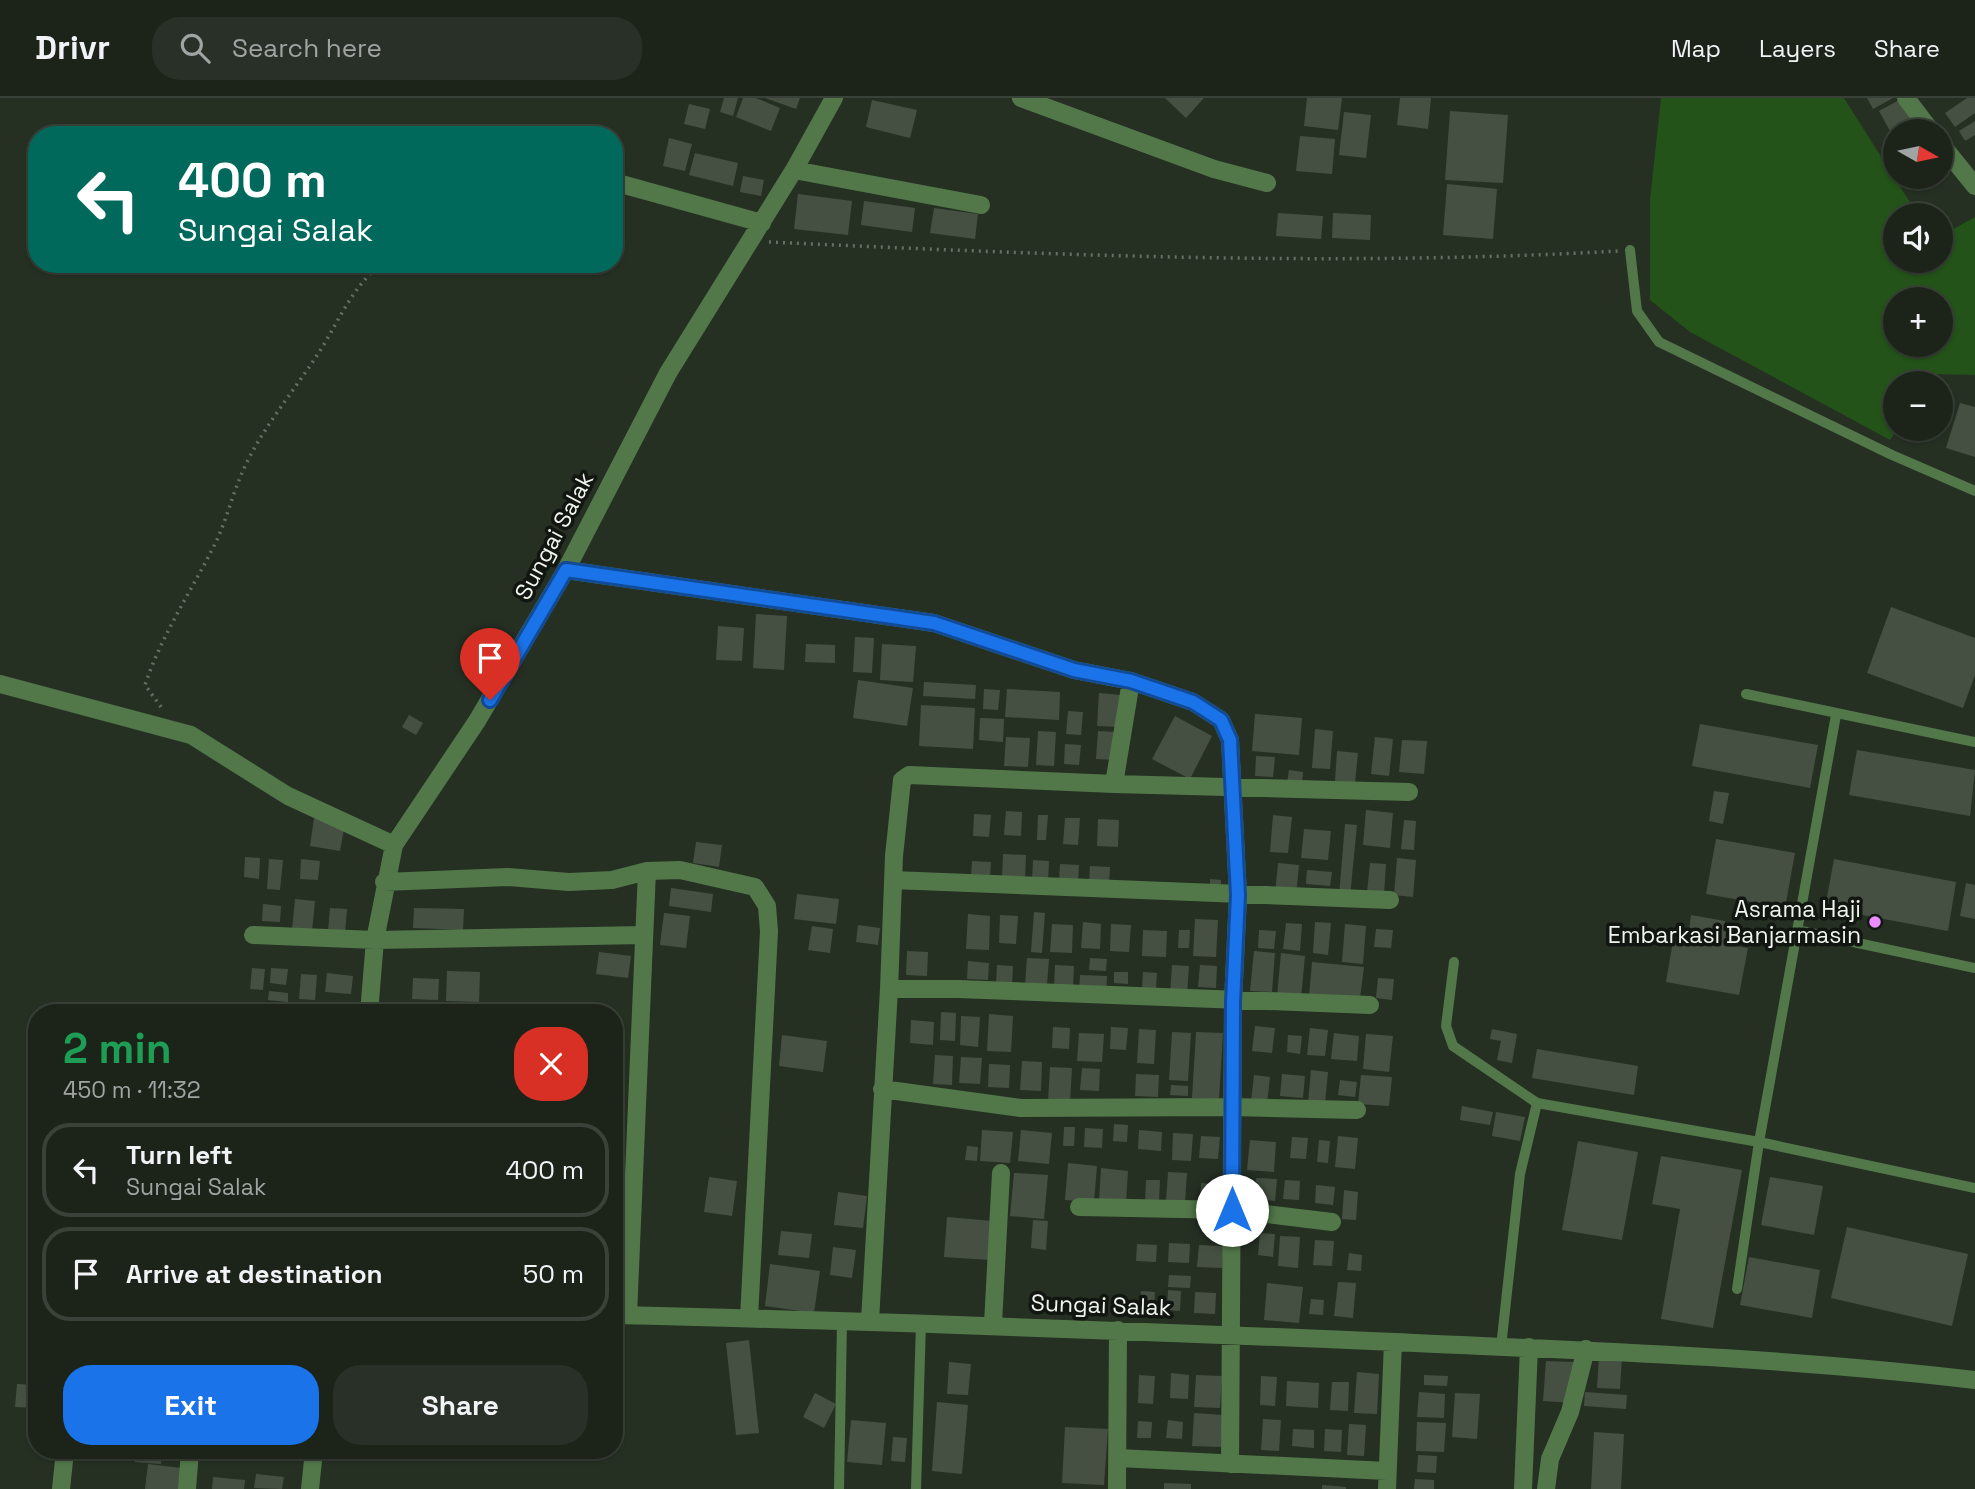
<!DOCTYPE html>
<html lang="en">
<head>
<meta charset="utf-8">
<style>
	:root { --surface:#1c241a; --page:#293027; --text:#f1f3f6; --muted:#a0a4a2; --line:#3a4139; --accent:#1a73e8 }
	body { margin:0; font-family:"Space Grotesk",sans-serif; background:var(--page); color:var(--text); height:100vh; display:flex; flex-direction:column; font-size:26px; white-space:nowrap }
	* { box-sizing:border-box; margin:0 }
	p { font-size:23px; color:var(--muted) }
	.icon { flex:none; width:38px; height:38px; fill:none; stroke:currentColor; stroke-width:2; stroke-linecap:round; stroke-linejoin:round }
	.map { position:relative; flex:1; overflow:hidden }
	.drawer { position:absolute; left:28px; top:906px; width:595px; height:455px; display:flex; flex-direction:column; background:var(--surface); border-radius:28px; box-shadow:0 2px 5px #0004,0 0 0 2px var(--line) }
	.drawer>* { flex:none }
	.hud { position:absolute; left:28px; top:28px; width:595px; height:147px; border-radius:28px; box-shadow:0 2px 5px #0004,0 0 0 2px var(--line); background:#00695c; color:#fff; overflow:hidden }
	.needle { width:46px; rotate:99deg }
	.buttons { position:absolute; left:1883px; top:21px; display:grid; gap:14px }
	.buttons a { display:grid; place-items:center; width:70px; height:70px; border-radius:50%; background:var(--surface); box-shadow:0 2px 5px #0004,0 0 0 2px var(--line); font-size:35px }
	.pin { position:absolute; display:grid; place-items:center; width:60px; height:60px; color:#fff; margin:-72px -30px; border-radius:50% 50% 50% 0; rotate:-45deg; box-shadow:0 0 7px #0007 }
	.pin .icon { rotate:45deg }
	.me { position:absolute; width:77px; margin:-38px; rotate:0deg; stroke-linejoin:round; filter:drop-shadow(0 0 5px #0008) }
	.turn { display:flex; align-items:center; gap:24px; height:147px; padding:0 35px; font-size:32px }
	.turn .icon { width:91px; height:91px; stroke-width:2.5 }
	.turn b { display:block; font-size:49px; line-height:60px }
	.round { display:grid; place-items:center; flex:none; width:74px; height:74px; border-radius:28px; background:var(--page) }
	.overview { display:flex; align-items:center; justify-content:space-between; height:119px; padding:0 35px }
	h1 { font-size:42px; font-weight:700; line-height:52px; color:#1e9e55 }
	.button { display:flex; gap:14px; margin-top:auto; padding:14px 35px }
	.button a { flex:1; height:80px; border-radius:28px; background:var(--accent); color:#fff; font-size:28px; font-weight:700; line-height:80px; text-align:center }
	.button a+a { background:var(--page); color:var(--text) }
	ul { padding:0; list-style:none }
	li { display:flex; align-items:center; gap:21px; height:94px; margin:0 14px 10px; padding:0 21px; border:4px solid var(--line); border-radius:28px }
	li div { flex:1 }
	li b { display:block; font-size:26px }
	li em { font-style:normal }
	header { display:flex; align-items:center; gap:42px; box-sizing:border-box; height:98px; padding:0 35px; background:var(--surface); border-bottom:2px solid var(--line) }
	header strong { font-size:33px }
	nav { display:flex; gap:38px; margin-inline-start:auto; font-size:24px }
	.search { width:490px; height:63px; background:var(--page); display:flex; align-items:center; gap:18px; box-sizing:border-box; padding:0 24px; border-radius:28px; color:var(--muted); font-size:26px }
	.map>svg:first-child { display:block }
	.green { fill:#235318; fill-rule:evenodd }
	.building { fill:#455042 }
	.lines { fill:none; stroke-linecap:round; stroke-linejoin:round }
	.path { stroke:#667065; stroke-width:3.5; stroke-dasharray:2 5; stroke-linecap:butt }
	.lane { stroke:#52784a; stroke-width:10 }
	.street { stroke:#52784a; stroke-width:18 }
	.route-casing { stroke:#114b97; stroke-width:18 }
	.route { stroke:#1a73e8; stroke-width:12 }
	.poi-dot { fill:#e98dfe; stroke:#121611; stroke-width:2.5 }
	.labels { text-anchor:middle; stroke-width:7; stroke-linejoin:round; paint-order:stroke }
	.street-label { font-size:23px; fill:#eff6ee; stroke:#121611 }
	.poi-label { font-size:23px; fill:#eff6ee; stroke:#121611; text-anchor:end }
</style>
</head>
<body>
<header>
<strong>Drivr</strong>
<div class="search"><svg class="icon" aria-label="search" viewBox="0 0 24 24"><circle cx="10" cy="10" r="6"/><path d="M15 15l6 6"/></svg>Search here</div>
<nav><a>Map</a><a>Layers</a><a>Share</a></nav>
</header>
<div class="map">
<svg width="1975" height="1391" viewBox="0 0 1975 1391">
	<rect width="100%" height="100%" fill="#253023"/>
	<path class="green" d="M1661,0H1844L1918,117H1895V163H1941V138L1975,119V277L1933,276L1927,285H1895L1897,331L1890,342L1690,234L1650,202V102ZM1895,201H1941V247H1895Z"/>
	<path class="building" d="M724,0H738L733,18L720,14Z
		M743,0H756L780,10L771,33L736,19Z
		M765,0H800L796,11Z
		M1165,0H1204L1186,20Z
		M1307,0H1342L1338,32L1304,28Z
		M1400,0H1431L1428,31L1397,27Z
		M1867,0H1893L1873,11Z
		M1967,0H1975V15L1955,29L1945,15Z
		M1901,1L1911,21L1890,33L1879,13Z
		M872,2L917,12L910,40L866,29Z
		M689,6L710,11L705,31L684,26Z
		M1450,13L1508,17L1503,85L1445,82Z
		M1344,14L1371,17L1366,60L1339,57Z
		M1975,23V37L1965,43L1959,33Z
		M1916,25L1921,33H1900Z
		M1895,36V57L1886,41Z
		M1300,38L1335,41L1332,76L1296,73Z
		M669,40L692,46L685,73L663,68Z
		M695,55L738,65L733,88L689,77Z
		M743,78L764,82L761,98L740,94Z
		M1912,79H1929L1915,85Z
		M1447,86L1497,91L1493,141L1443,137Z
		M798,96L852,103L848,137L794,131Z
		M864,103L915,110L912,134L861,127Z
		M934,110L978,116L975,141L930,135Z
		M1278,115L1323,118L1321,141L1276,138Z
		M1333,115L1371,117L1370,142L1332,140Z
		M1960,305L1975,309V359L1946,350Z
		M1891,509L1975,540V577L1963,610L1867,575Z
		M756,516L787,518L784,572L753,570Z
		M718,528L744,530L742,563L716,562Z
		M855,539L874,540L872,575L853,574Z
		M806,546L835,547V565L805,564Z
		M882,546L916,548L913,584L880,582Z
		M858,582L913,590L907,628L853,620Z
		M924,584L976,587L975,601L923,598Z
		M984,591L1000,592L998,612L983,611Z
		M1007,591L1060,594L1059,622L1005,619Z
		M1099,595L1121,597L1119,629L1097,628Z
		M921,607L975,610L973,651L919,648Z
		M1068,613L1083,614L1081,637L1066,636Z
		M1255,616L1302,620L1299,657L1252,653Z
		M409,617L423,625L416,637L402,629Z
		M1175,618L1212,638L1190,681L1152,661Z
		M980,620L1004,621L1003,644L979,642Z
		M1700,626L1818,647L1810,690L1692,668Z
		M1315,631L1333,633L1330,671L1312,670Z
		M1038,633L1056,634L1054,668L1036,667Z
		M1098,633L1117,634L1115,662L1096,661Z
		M1006,639L1030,640L1028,669L1004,668Z
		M1375,639L1393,641L1389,678L1371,676Z
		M1402,642L1427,643L1424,676L1399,674Z
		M1065,646L1081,647L1079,667L1064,666Z
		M1857,652L1975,672L1970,718L1849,697Z
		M1337,653L1358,655L1355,685L1335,683Z
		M1256,658L1275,659L1273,679L1255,678Z
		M1289,672L1303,674L1302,687L1287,685Z
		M1714,693L1729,695L1723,726L1709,723Z
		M1366,712L1393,715L1390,750L1363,747Z
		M1006,713L1022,714L1021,738L1004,737Z
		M974,716L991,717L989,739L973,738Z
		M1038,717H1048L1046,742H1037Z
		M1273,717L1292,719L1288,755L1270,754Z
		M314,720L345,725L340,753L310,748Z
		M1065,720H1080L1078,747L1063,746Z
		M1098,721L1119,722L1118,749L1097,748Z
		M1404,722L1416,723L1414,752L1401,751Z
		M1345,726L1357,727L1350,799L1339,798Z
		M1304,731L1331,733L1328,762L1301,760Z
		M1716,741L1795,755L1785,810L1706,796Z
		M696,744L722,747L719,769L693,765Z
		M1003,756L1026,757L1025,782L1002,781Z
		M245,759L260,760L259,781L244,779Z
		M1397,760L1416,762L1413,799L1394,797Z
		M269,761L283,762L280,792L267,791Z
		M301,761L320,763L318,782L300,781Z
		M1834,761L1956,784L1948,833L1825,810Z
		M1033,762L1049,763L1048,783L1032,782Z
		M972,763L991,764L990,780L971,779Z
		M1278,765L1299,767L1296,798L1275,796Z
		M1370,765L1386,766L1384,796L1367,795Z
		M1060,766L1079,767L1078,784L1059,783Z
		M1090,768L1110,769L1109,785L1089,784Z
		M1307,772L1332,774L1330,788L1306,786Z
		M1210,781L1221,782V790L1210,789Z
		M1966,785L1975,787V821L1960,818Z
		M671,790L713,796L711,814L669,808Z
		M797,796L839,801L836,826L794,821Z
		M295,801L315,803L312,834L292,832Z
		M263,806L281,808L280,824L262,823Z
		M330,810L347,811L345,835L328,833Z
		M414,810L464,811L463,832L413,830Z
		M1034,814L1045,815L1042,855L1031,854Z
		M664,815L690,818L686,850L660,847Z
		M968,816L990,818L989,852L966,851Z
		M1000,817L1018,818L1016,846L999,845Z
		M1691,817L1725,823L1723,833L1737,835L1735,848L1748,850L1739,897L1666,884L1674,837L1688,839Z
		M1195,821L1218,822L1216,859L1193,858Z
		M1083,824L1101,826L1100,851L1081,850Z
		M1315,824L1331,825L1328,857L1313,855Z
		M1286,825L1302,826L1300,853L1283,851Z
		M1052,826L1073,827L1072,855L1050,854Z
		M1111,826L1131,827L1129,854L1110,853Z
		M1345,826L1366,828L1363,866L1342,864Z
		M858,827L880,830L878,847L856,844Z
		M812,828L833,831L830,855L808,852Z
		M1376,831L1393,832L1391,850L1374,849Z
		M1143,832L1167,833L1166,859L1142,858Z
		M1179,832H1190L1189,850H1178Z
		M1259,832L1276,833L1274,851L1258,850Z
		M907,853L928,854L927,878L906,877Z
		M1254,853L1275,855L1272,894L1250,893Z
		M599,854L631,858L628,880L596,876Z
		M1281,855L1305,858L1301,900L1277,898Z
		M1027,860L1049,861L1047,887L1025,886Z
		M1090,860L1107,861L1106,873L1089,872Z
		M968,863L989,865L988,882L967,881Z
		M1312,864L1364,869L1360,900L1309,899Z
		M997,867L1013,868L1012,888L996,886Z
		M1055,867L1074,868L1073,890L1054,889Z
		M1172,867L1189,868L1187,897L1170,896Z
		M1200,867L1217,868L1216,890L1198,889Z
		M252,870L265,871L263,892L250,891Z
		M271,870L288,871L286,887L270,885Z
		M447,873L480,874L479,904L446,903Z
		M1114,874H1128V886L1114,885Z
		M1143,874L1157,875L1156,891L1142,890Z
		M327,875L353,878L351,896L325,894Z
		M301,876L317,877L315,902L299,901Z
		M1080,877L1107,878L1106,896L1079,894Z
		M413,880L439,881L438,902L412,901Z
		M1378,880L1394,881L1392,902L1376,900Z
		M269,893L288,895V904L268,902Z
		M253,904L270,906L269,915H252Z
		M393,908L453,913V915H393Z
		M326,911L357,913V915H325Z
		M941,914L956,915L955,943L940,942Z
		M989,916L1013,918L1011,954L987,953Z
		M961,918L980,919L978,949L960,947Z
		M911,922L934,924L933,947L910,945Z
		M1255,928L1275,930L1272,955L1252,953Z
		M1053,929L1070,930L1069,951L1052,950Z
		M1111,929L1128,930L1126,952L1110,951Z
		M1310,930L1328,932L1325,958L1307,957Z
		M1139,931L1156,932L1154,966L1137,965Z
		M1492,931L1517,936L1512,965L1497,962L1501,943L1490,941Z
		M1172,934L1191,935L1188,983L1169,982Z
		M1196,934L1223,935L1219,1001L1192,1000Z
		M1079,935L1104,936L1102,964L1077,963Z
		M1334,935L1359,938L1357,963L1331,961Z
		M1366,936L1393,938L1389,974L1363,971Z
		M782,937L827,943L823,974L779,968Z
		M1288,937L1302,938L1300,956L1287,954Z
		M1537,951L1638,968L1634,997L1532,980Z
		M935,957L953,958L952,987L933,986Z
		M961,959L982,960L980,986L959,985Z
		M1022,963L1042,964L1041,993L1020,992Z
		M989,966L1010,967L1009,990L988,989Z
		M1050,969L1072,970L1070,1005L1048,1003Z
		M1082,970L1100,971L1099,993L1080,992Z
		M1311,972L1328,974L1325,1005L1308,1004Z
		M1136,976L1159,977L1158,999L1135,998Z
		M1282,976L1305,978L1303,1000L1280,998Z
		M1254,977L1270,979L1267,1006L1251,1004Z
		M1361,977L1392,979L1389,1008L1358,1006Z
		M1340,982L1357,984L1355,999L1338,997Z
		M1171,987L1188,988V998L1170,997Z
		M1462,1008L1493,1014L1490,1027L1460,1022Z
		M1496,1014L1525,1019L1520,1043L1492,1038Z
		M1114,1026L1128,1027L1127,1044L1113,1043Z
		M1064,1029H1075L1074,1048H1063Z
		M1085,1030L1103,1031L1102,1050L1084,1049Z
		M982,1032L1013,1034L1010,1065L980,1063Z
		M1021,1032L1052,1035L1049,1066L1018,1063Z
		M1139,1032L1162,1034L1161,1053L1138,1051Z
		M1173,1035L1193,1036L1191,1063L1172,1062Z
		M1201,1038L1220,1039L1218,1061L1199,1060Z
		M1338,1038L1358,1040L1355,1071L1335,1069Z
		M1292,1039L1308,1040L1306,1061L1290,1060Z
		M1250,1042L1276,1044L1274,1074L1247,1072Z
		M1319,1042L1330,1043L1328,1065L1317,1064Z
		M1578,1043L1638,1054L1622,1142L1562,1132Z
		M967,1048L978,1049L977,1063L965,1062Z
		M1661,1058L1742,1072L1713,1230L1661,1221L1680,1111L1652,1106Z
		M1068,1065L1097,1068L1094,1104L1065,1102Z
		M1101,1070L1128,1073L1126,1105L1099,1103Z
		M1168,1074L1187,1075L1185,1104L1166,1103Z
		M614,1075L621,1076L619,1100H614Z
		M1014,1075L1048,1077L1044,1121L1010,1118Z
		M709,1079L737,1083L732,1118L704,1114Z
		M1770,1079L1823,1088L1814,1137L1761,1127Z
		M1256,1080L1277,1081L1275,1103L1254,1101Z
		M1146,1082H1160L1159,1104L1145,1103Z
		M1285,1082L1300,1083L1299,1102L1283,1101Z
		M1201,1085L1219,1086L1218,1107L1200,1106Z
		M1316,1087L1335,1089L1333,1107L1315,1105Z
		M1344,1092L1358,1094L1356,1122L1342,1121Z
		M838,1094L867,1098L863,1130L834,1127Z
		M947,1119L993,1123L990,1162L944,1159Z
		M1033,1122L1048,1123L1046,1152L1031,1150Z
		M1847,1129L1968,1156L1952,1228L1831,1200Z
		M781,1133L812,1136L809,1160L778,1157Z
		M1260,1135L1275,1136L1273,1159L1258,1157Z
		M1280,1138L1300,1139L1298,1170L1278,1168Z
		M1315,1142L1334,1143L1332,1168L1313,1167Z
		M1169,1145L1190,1146L1189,1165L1168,1164Z
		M1137,1146L1157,1147L1156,1164L1136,1163Z
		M1199,1147L1223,1148L1222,1170L1197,1169Z
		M833,1149L856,1152L852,1180L830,1177Z
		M1349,1155L1362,1157L1361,1173L1347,1172Z
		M1749,1159L1820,1172L1812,1220L1740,1207Z
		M770,1166L820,1173L814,1215L765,1208Z
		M1169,1177L1191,1178L1190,1190L1168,1189Z
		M1338,1184L1356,1185L1353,1220L1334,1218Z
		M1267,1185L1303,1189L1299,1225L1264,1222Z
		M1168,1192L1181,1193L1180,1213L1167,1212Z
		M1141,1193L1155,1194L1154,1207L1140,1206Z
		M1195,1194L1216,1195L1215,1216L1194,1215Z
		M30,1200L37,1201V1223L27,1221Z
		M1311,1201L1324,1202L1323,1217L1309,1216Z
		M749,1242L759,1335L736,1337L726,1245Z
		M1599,1257L1622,1258L1620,1291L1597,1290Z
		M1546,1263L1574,1264L1572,1305L1543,1303Z
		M949,1264L971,1266L968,1297L947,1296Z
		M1357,1274L1379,1276L1377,1316L1354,1315Z
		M1171,1275L1189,1277L1188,1301L1170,1300Z
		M1139,1277L1155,1278L1153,1306L1138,1305Z
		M1196,1277L1222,1278L1220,1310L1194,1309Z
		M1424,1277L1448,1278L1447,1288L1424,1287Z
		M1261,1278L1277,1279L1275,1308L1260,1307Z
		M1287,1283L1319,1285L1318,1310L1286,1308Z
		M1332,1284H1349L1348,1313L1330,1312Z
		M17,1286L37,1287V1310L15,1309Z
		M1419,1294L1445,1296L1444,1320L1417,1319Z
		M1585,1294L1627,1297L1626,1311L1584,1308Z
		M815,1295L836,1306L824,1330L803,1319Z
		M1455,1295L1480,1296L1477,1341L1452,1339Z
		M937,1304L968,1307L962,1376L932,1373Z
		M1194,1315L1223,1317L1221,1349L1192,1348Z
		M34,1316L37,1317V1338L32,1337Z
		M1263,1321L1281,1322L1279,1353L1261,1352Z
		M851,1322L886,1325L882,1367L847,1364Z
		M1168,1322L1183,1324L1182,1341L1166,1340Z
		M1138,1323L1152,1324L1151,1340H1137Z
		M1417,1324L1446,1325L1444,1354L1416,1353Z
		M1349,1326L1366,1327L1364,1358L1347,1357Z
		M1065,1329L1108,1331L1104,1387L1062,1385Z
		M1293,1331L1314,1332V1350L1292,1348Z
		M1325,1331L1342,1332L1341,1354L1324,1353Z
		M1594,1334L1624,1336L1621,1391H1591Z
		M893,1339L907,1340L905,1364L891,1363Z
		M135,1353H162L161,1366L135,1364Z
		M1418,1357L1437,1358L1436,1375L1417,1374Z
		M148,1366L181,1370L179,1391H145Z
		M256,1376L284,1379L282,1391L254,1390Z
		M213,1379L245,1382L244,1391H212Z
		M1415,1381L1434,1382V1391H1414Z
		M1164,1385L1191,1386V1391H1164Z
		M1322,1387L1346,1389V1391H1322Z"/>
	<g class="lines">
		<path class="path" d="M769,144C1051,157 1335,169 1618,153
			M161,609L145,587C162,536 192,492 216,444C228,418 234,390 247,364C268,322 298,288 323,248C341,218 353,189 381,166"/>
		<path class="lane" d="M1630,152L1637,213L1659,244L1892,357L1975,393
			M1746,596L1975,644
			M1797,832L1975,870
			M1454,864L1446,928L1453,948L1537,1005
			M1737,1191L1759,1044L1836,617
			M1501,1249L1520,1076L1537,1005L1759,1044L1975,1090
			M839,1391L842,1223
			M916,1391L921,1225"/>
		<path class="street" d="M1021,0L1214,71L1267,85
			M1906,0L1931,33
			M1941,46L1975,88
			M794,72L981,107
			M614,84L762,125
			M566,472L934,525L1074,572L1131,583L1193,604L1221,622L1230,642L1238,797L1233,904L1230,1366
			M0,586L191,637L288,698L394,747
			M1114,686L1409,694
			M893,782L1390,802
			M384,784L508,779L569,784L612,782L647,773L680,772L755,789L767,808L769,833L749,1220
			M253,837L375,842L644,837
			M889,891L894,758L902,682L909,677L1114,686L1131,583
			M369,915L375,842L394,747L477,623L566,472L668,275L794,72L834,0
			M882,991L1021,1010L1232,1009L1357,1012
			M1079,1109L1232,1112L1332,1124
			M614,1217C874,1223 1134,1233 1394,1244C1588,1253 1782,1259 1975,1282
			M628,1217L647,773
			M870,1223L889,891H958L1370,907
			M993,1226L1001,1075
			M1118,1360L1387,1373
			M61,1391L65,1353
			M187,1391L190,1353
			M310,1391L314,1353
			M1117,1391L1118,1232
			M1387,1391L1393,1244
			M1523,1391L1529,1249
			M1546,1391L1550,1361L1570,1314L1586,1251"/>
	</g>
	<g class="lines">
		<defs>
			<path id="route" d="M490,602L566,472L934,525L1074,572L1131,583L1193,604L1221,622L1230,642L1238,797L1233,904L1232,1112"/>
		</defs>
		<use href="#route" class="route-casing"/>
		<use href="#route" class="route"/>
	</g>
	<circle class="poi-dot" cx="1875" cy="824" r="7"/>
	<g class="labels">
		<g class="street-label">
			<text transform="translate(554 438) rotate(-62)" y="8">Sungai Salak</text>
			<text transform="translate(1101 1207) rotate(2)" y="8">Sungai Salak</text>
		</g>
		<g class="poi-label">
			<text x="1861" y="819">Asrama Haji<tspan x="1861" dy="26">Embarkasi Banjarmasin</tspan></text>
		</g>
	</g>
</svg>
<div class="buttons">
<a><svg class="needle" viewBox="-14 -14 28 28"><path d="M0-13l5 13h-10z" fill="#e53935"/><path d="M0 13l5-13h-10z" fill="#a0a4a2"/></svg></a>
<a><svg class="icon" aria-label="sound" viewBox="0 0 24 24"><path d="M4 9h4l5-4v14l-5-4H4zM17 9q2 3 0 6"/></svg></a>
<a>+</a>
<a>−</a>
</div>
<div class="pin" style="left:490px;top:602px;background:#d93025"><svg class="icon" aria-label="arrive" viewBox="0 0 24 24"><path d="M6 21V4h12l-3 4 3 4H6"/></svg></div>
<svg class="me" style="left:1232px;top:1112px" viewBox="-20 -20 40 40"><circle r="19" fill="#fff"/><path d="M0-13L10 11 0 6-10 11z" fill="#1a73e8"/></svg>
<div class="hud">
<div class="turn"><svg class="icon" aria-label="left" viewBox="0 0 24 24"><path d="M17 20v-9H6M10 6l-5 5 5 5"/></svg><div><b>400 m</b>Sungai Salak</div></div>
</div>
<section class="drawer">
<div class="overview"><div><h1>2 min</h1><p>450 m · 11:32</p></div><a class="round" style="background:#d93025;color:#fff"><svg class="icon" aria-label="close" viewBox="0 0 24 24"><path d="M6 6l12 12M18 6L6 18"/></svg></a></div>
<ul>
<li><svg class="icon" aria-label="left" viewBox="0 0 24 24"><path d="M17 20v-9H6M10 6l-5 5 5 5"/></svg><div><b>Turn left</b><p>Sungai Salak</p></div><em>400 m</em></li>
<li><svg class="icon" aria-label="arrive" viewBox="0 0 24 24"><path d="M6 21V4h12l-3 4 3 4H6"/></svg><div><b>Arrive at destination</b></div><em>50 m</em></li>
</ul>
<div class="button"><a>Exit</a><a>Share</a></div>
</section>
</div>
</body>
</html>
